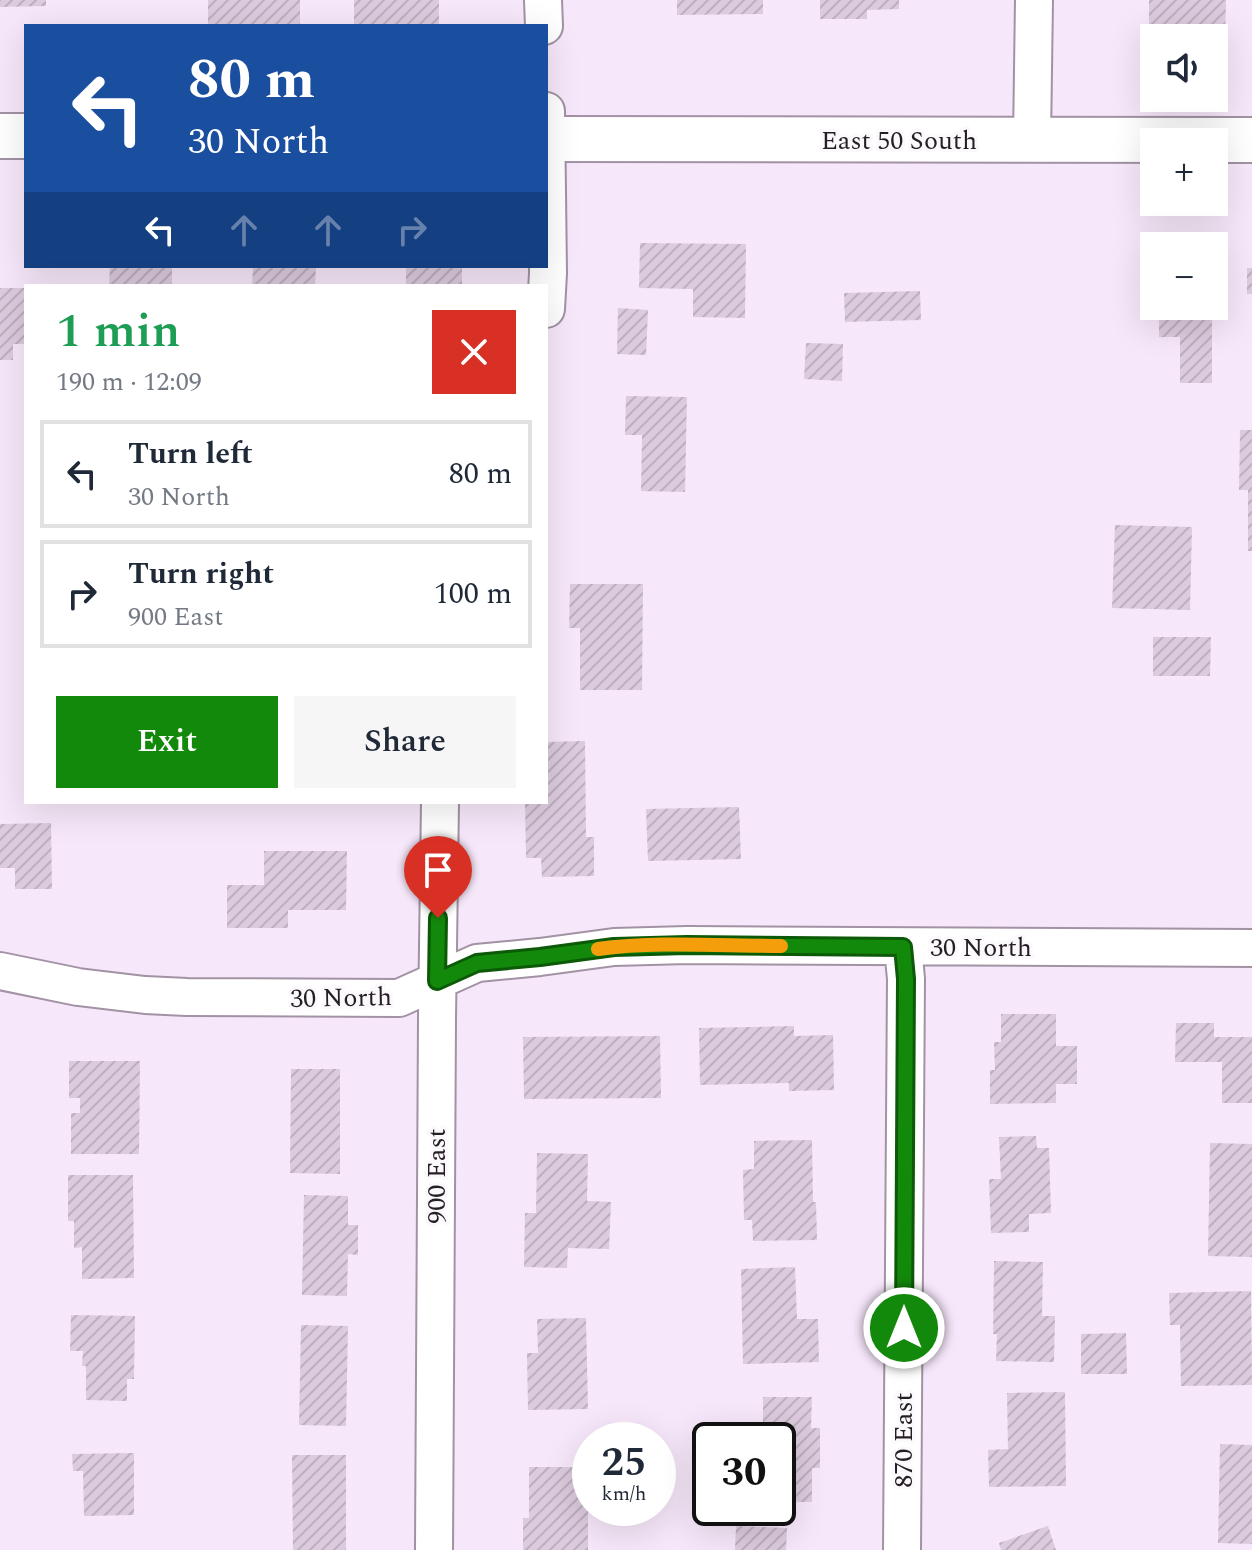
<!DOCTYPE html>
<html lang="en">
<head>
<meta charset="utf-8">
<style>
	:root { --surface:#fff; --page:#f6f6f7; --text:#1f2937; --muted:#747a83; --line:#e0e1e3; --accent:#13890b }
	body { margin:0; font-family:Spectral,serif; background:var(--page); color:var(--text); height:100vh; display:flex; flex-direction:column; font-size:30px; white-space:nowrap }
	* { box-sizing:border-box; margin:0 }
	p { font-size:26px; color:var(--muted) }
	.icon { flex:none; width:44px; height:44px; fill:none; stroke:currentColor; stroke-width:2; stroke-linecap:round; stroke-linejoin:round }
	.map { position:relative; flex:1; overflow:hidden }
	.side { position:absolute; left:24px; top:284px; width:524px; height:520px; display:flex; flex-direction:column; background:var(--surface); border-radius:0px; box-shadow:0 8px 32px #0002 }
	.side>* { flex:none }
	.guide { position:absolute; left:24px; top:24px; width:524px; height:244px; border-radius:0px; box-shadow:0 8px 32px #0002; background:#1a4fa0; color:#fff; overflow:hidden }
	.controls { position:absolute; left:1140px; top:24px; display:grid; gap:16px }
	.controls a { display:grid; place-items:center; width:88px; height:88px; border-radius:0px; background:var(--surface); box-shadow:0 8px 32px #0002; font-size:40px }
	.speed { position:absolute; left:572px; top:1422px; display:flex; gap:16px; font-size:40px; font-weight:700; text-align:center }
	.speed>* { display:grid; place-content:center; width:104px; height:104px; border-radius:50%; background:var(--surface); box-shadow:0 8px 32px #0002; line-height:1 }
	.speed small { font-size:20px; font-weight:400 }
	.speed .limit { border:4px solid #111; border-radius:12px; background:#fff; color:#111 }
	.pin { position:absolute; display:grid; place-items:center; width:68px; height:68px; color:#fff; margin:-82px -34px; border-radius:50% 50% 50% 0; rotate:-45deg; box-shadow:0 0 8px #0007 }
	.pin .icon { rotate:45deg }
	.me { position:absolute; width:88px; margin:-44px; rotate:0deg; stroke-linejoin:round; filter:drop-shadow(0 0 6px #0008) }
	.turn { display:flex; align-items:center; gap:28px; height:168px; padding:0 32px; font-size:36px }
	.turn .icon { width:104px; height:104px; stroke-width:2.5 }
	.turn b { display:block; font-size:56px; line-height:68px }
	.lanes { display:flex; align-items:center; height:76px; padding:0 32px; background:#0003; justify-content:center; gap:40px; direction:ltr }
	.lanes .off { opacity:.35 }
	.round { display:grid; place-items:center; flex:none; width:84px; height:84px; border-radius:0px; background:var(--page) }
	.head { display:flex; align-items:center; justify-content:space-between; height:136px; padding:0 32px }
	h1 { font-size:48px; font-weight:600; line-height:60px; color:#1e9e55 }
	.primary-button { display:flex; gap:16px; margin-top:auto; padding:16px 32px }
	.primary-button a { flex:1; height:92px; border-radius:0px; background:var(--accent); color:#fff; font-size:32px; font-weight:600; line-height:92px; text-align:center }
	.primary-button a+a { background:var(--page); color:var(--text) }
	ul { padding:0; list-style:none }
	li { display:flex; align-items:center; gap:24px; height:108px; margin:0 16px 12px; padding:0 16px; border:4px solid var(--line); border-radius:0px }
	li div { flex:1 }
	li b { display:block; font-size:30px }
	li em { font-style:normal }
	.map>svg:first-child { display:block }
	.building { fill:url(#building-hatch) }
	.lines { fill:none; stroke-linecap:round; stroke-linejoin:round }
	.minor-casing { stroke:#a292a4; stroke-width:40 }
	.major-casing { stroke:#a292a4; stroke-width:48 }
	.minor { stroke:#fff; stroke-width:36 }
	.major { stroke:#fff; stroke-width:44 }
	.route-casing { stroke:#0c5907; stroke-width:20 }
	.route { stroke:#13890b; stroke-width:14 }
	.slow { stroke:#f59e0b; stroke-width:14 }
	.labels { text-anchor:middle; stroke-width:7; stroke-linejoin:round; paint-order:stroke }
	.street-label { font-size:26px; fill:#251f25; stroke:#fcf9fd }
</style>
</head>
<body>
<div class="map">
<svg width="1252" height="1550" viewBox="0 0 1252 1550">
	<defs>
		<pattern id="building-hatch" width="6" height="6" patternUnits="userSpaceOnUse" patternTransform="scale(2)"><rect width="6" height="6" fill="#dccbde"/><path d="M-1 1l2-2M0 6l6-6M5 7l2-2" fill="none" stroke="#bdaebe"/></pattern>
	</defs>
	<rect width="100%" height="100%" fill="#f7e7fa"/>
	<path class="building" d="M0,0H46V6L0,7Z
		M208,0H300V26H208Z
		M354,0H439V25L354,26Z
		M677,0H763V14L677,15Z
		M820,0H899V9L867,10V19H820Z
		M1149,0H1226L1225,42H1214V38H1154V42H1149Z
		M640,243L746,244L745,318L693,317V289L639,288Z
		M110,266H172V286H109Z
		M253,266H316L315,286H252Z
		M406,266H462V286H406Z
		M1247,268H1252V294H1247Z
		M0,288H26V344H13V360H0Z
		M920,291L921,320L845,322L844,293Z
		M1159,306H1212V383H1180V337H1159Z
		M618,308L648,310L646,355L617,354Z
		M806,343L843,344L842,381L804,379Z
		M626,396L687,397L685,492L641,491L642,435H625Z
		M1240,430H1252V551H1248V490H1239Z
		M1115,525L1192,527L1190,610L1112,608Z
		M570,584H643L642,690H580V628H569Z
		M1153,637H1211L1210,676H1153Z
		M585,741L586,837H594V876L542,877L541,858H526L525,802H546V742Z
		M739,807L741,859L648,861L646,809Z
		M51,823L52,889H15V868H0V824Z
		M264,851H347L346,910H288V928H227V885H264Z
		M1001,1014H1056V1046H1077V1084H1056V1103L990,1104V1070H995L994,1042H1001Z
		M1176,1023H1214V1037H1252V1103H1222V1062H1175Z
		M794,1026V1036L833,1035L834,1090L789,1091V1083L700,1085L699,1028Z
		M660,1036L661,1098L524,1099L523,1037Z
		M69,1061H140L139,1154H71V1113H80V1098H69Z
		M291,1069H340V1174L290,1173Z
		M1036,1136L1037,1148H1049L1051,1213L1029,1214V1232L991,1233L989,1179H1001L999,1137Z
		M812,1140L813,1202H816L817,1240L753,1241L752,1220H744L743,1170L754,1169V1141Z
		M1210,1143L1252,1144V1257L1208,1256Z
		M537,1153L588,1154L587,1201L611,1202L609,1249L568,1248L567,1268L524,1267L525,1213H536Z
		M68,1175H133L134,1278L82,1279V1247L74,1248V1221H68Z
		M304,1195L348,1196V1225H358V1255L348,1254L347,1296L302,1295Z
		M994,1261L1043,1262L1042,1316H1055L1054,1362L996,1361L997,1334H993Z
		M795,1267L797,1319H818L819,1362L743,1364L741,1269Z
		M1251,1291L1252,1385L1181,1386L1180,1325H1170L1169,1293Z
		M71,1315L135,1316L134,1379H127V1401L86,1400V1366H82L83,1351H70Z
		M586,1318L588,1409L528,1410L527,1353H538L537,1319Z
		M301,1325L348,1326L346,1426L299,1425Z
		M1126,1333L1127,1374H1081V1334Z
		M1065,1392L1066,1486L989,1487L988,1450L1008,1449L1007,1393Z
		M763,1397H812L811,1428H820V1468H812V1502H778V1440H759V1428H763Z
		M1220,1444L1252,1445V1544L1218,1543Z
		M134,1453V1515L84,1516L83,1471H73L72,1454Z
		M292,1455H346V1550H293Z
		M529,1467H588V1550H523V1518H529Z
		M736,1526L787,1528L786,1550H735Z
		M1048,1526L1056,1550H1001L999,1543Z"/>
	<g class="lines">
		<defs>
			<path id="minor" d="M543,0L544,26
				M546,111L548,273L546,309
				M1032,140L1034,0
				M0,971L78,987L145,995L187,997L399,998L477,963L540,957L614,947L687,945L1252,948
				M434,1550L437,1019L440,802
				M902,1550L906,979L903,947"/>
			<path id="major" d="M0,136H26
				M546,139L1252,140"/>
		</defs>
		<use href="#minor" class="minor-casing"/>
		<use href="#major" class="major-casing"/>
		<use href="#minor" class="minor"/>
		<use href="#major" class="major"/>
	</g>
	<g class="lines">
		<defs>
			<path id="route" d="M438,918L437,981L477,963L540,957L614,947L687,945L903,947L906,979L904,1328"/>
		</defs>
		<use href="#route" class="route-casing"/>
		<use href="#route" class="route"/>
		<path class="slow" d="M598,949C656,941 723,946 781,946"/>
	</g>
	<g class="labels">
		<g class="street-label">
			<text x="899" y="149">East 50 South</text>
			<text x="981" y="956">30 North</text>
			<text transform="translate(341 997) rotate(-1)" y="9">30 North</text>
			<text transform="translate(436 1176) rotate(-90)" y="9">900 East</text>
			<text transform="translate(903 1440) rotate(-90)" y="9">870 East</text>
		</g>
	</g>
</svg>
<div class="controls">
<a><svg class="icon" aria-label="sound" viewBox="0 0 24 24"><path d="M4 9h4l5-4v14l-5-4H4zM17 9q2 3 0 6"/></svg></a>
<a>+</a>
<a>−</a>
</div>
<div class="speed"><div>25<small>km/h</small></div><div class="limit">30</div></div>
<div class="pin" style="left:438px;top:918px;background:#d93025"><svg class="icon" aria-label="arrive" viewBox="0 0 24 24"><path d="M6 21V4h12l-3 4 3 4H6"/></svg></div>
<svg class="me" style="left:904px;top:1328px" viewBox="-20 -20 40 40"><circle r="17" fill="#13890b" stroke="#fff" stroke-width="3"/><path d="M0-11L8 9 0 5-8 9z" fill="#fff"/></svg>
<div class="guide">
<div class="turn"><svg class="icon" aria-label="left" viewBox="0 0 24 24"><path d="M17 20v-9H6M10 6l-5 5 5 5"/></svg><div><b>80 m</b>30 North</div></div>
<div class="lanes"><svg class="icon" aria-label="left" viewBox="0 0 24 24"><path d="M17 20v-9H6M10 6l-5 5 5 5"/></svg><svg class="icon off" aria-label="ahead" viewBox="0 0 24 24"><path d="M12 20V5M6 11l6-6 6 6"/></svg><svg class="icon off" aria-label="ahead" viewBox="0 0 24 24"><path d="M12 20V5M6 11l6-6 6 6"/></svg><svg class="icon off" aria-label="right" viewBox="0 0 24 24"><path d="M7 20v-9h11M14 6l5 5-5 5"/></svg></div>
</div>
<section class="side">
<div class="head"><div><h1>1 min</h1><p>190 m · 12:09</p></div><a class="round" style="background:#d93025;color:#fff"><svg class="icon" aria-label="close" viewBox="0 0 24 24"><path d="M6 6l12 12M18 6L6 18"/></svg></a></div>
<ul>
<li><svg class="icon" aria-label="left" viewBox="0 0 24 24"><path d="M17 20v-9H6M10 6l-5 5 5 5"/></svg><div><b>Turn left</b><p>30 North</p></div><em>80 m</em></li>
<li><svg class="icon" aria-label="right" viewBox="0 0 24 24"><path d="M7 20v-9h11M14 6l5 5-5 5"/></svg><div><b>Turn right</b><p>900 East</p></div><em>100 m</em></li>
</ul>
<div class="primary-button"><a>Exit</a><a>Share</a></div>
</section>
</div>
</body>
</html>
